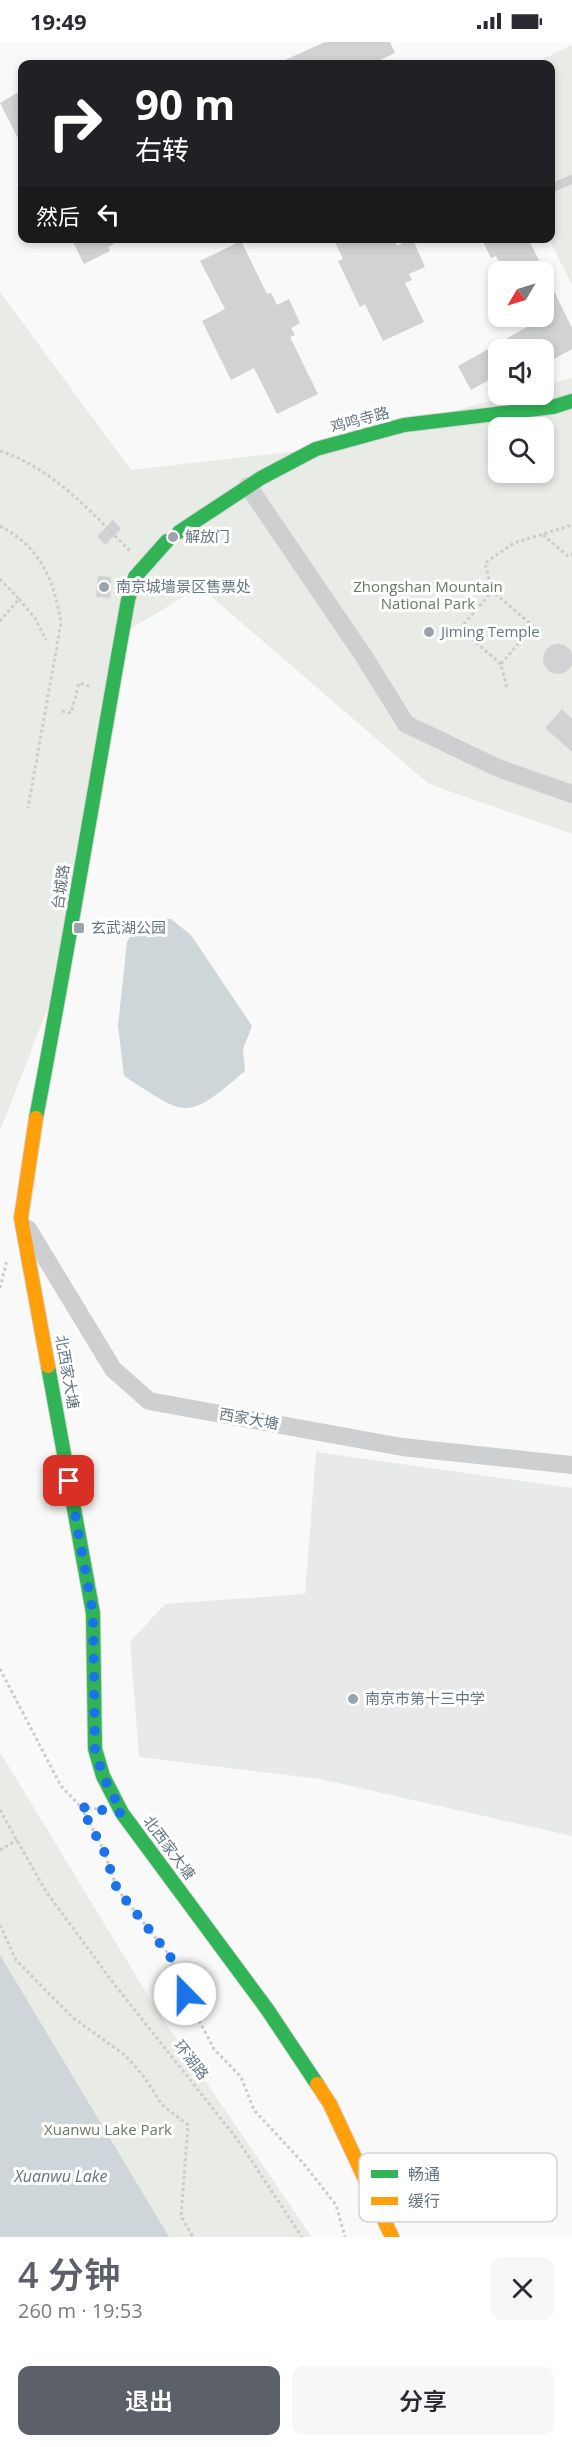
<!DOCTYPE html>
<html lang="zh">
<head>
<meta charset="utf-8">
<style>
	:root { --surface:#fff; --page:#f7f7f7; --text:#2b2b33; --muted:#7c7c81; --accent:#5c6169 }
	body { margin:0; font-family:"Open Sans","Noto Sans SC",sans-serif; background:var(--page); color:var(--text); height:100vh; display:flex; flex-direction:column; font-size:22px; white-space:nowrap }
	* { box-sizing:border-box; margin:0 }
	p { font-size:20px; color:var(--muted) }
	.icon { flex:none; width:33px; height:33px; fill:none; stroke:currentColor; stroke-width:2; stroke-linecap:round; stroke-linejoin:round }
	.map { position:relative; height:2195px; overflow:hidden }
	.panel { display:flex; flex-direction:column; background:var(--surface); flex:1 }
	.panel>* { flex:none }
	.guide { position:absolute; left:18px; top:18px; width:537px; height:183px; border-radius:12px; box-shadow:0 3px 9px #0003; background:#202124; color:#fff; overflow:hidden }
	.needle { width:39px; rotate:232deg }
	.buttons { position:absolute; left:488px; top:219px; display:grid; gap:12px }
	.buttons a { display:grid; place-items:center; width:66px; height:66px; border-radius:12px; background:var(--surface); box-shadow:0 3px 9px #0003; font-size:30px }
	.pin { position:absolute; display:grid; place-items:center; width:51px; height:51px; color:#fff; margin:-26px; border-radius:12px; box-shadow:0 3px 9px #0006 }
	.me { position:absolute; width:66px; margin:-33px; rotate:338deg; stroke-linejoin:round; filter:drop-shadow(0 0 4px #0008) }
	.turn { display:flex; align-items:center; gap:21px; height:126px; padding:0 18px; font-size:27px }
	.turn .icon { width:78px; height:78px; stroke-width:2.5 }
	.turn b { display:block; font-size:42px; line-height:51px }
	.then { display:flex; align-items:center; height:57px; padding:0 18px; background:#0003; gap:12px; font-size:22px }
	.round { display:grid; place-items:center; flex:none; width:63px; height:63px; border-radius:12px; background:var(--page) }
	.headline { display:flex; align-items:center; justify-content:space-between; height:102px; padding:0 18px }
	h1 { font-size:36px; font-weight:600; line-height:45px; color:var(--accent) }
	.primary-button { display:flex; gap:12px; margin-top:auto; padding:12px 18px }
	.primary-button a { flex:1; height:69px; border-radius:12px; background:var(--accent); color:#fff; font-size:24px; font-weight:600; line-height:69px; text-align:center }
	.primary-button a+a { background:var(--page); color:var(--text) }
	.status { display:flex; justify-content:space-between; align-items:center; height:42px; padding:0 30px; background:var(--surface); direction:ltr }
	.status svg { height:16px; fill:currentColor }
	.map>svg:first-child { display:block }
	.built { fill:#e8e9e9 }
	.green { fill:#e8ebe6; fill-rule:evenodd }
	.water { fill:#ced6d9 }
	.building { fill:#d0d2d3 }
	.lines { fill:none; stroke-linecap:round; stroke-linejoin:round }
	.fast-casing { stroke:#d5d6d7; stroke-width:16 }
	.slow-casing { stroke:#d5d6d7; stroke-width:16 }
	.path { stroke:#cbcccd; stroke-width:3; stroke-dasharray:3 3; stroke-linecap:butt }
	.lane { stroke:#cecfd0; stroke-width:9 }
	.street { stroke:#cecfd0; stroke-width:18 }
	.fast { stroke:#30b455; stroke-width:14 }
	.slow { stroke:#ff9f0a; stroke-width:14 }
	.route { stroke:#1a73e8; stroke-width:10; stroke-dasharray:0 18 }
	.poi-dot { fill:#99a4ac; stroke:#fff; stroke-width:2 }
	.labels { text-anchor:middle; stroke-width:6; stroke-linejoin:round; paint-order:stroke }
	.street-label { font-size:15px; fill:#657683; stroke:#fff }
	.poi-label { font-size:15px; fill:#657683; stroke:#fff; text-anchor:start }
	.park-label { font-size:15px; fill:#687a64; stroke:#fff }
	.water-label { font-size:16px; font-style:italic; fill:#60757c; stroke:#fff }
	.key { fill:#fff; stroke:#d1d6da; stroke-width:1.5 }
	.key-label { font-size:16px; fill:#657683 }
</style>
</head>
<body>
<div class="status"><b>19:49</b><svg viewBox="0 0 49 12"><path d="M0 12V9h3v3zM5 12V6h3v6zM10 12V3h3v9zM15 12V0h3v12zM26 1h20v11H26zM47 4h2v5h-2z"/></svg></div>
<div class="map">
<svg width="572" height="2195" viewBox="0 0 572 2195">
	<rect width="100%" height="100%" fill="#f9f9f9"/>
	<path class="built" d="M316,1410L572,1446V1794L320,1737L139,1715L130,1600L165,1562L305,1552Z"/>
	<path class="green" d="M572,3V243L549,197L550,22H532Z
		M0,250L131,428L316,407L512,353L543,352V344L572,336V792L429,742L200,545L122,592L79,886L0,1089ZM498,386H543V430H498Z
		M0,1710L158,1970L312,2195H0Z"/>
	<path class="water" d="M156,876L171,877L191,893L252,984L243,1007L245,1029C185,1080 188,1075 124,1034L118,984L127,900L137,883Z
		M0,1913L169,2195H0Z"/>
	<path class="building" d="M325,0H390L395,11L380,18L382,22H276Z
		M22,48V104L0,61Z
		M71,196H124L108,205L110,209L84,222Z
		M333,196H393L397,204L412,196L425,225L409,232L412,238L405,241L424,280L383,299L365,262L360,265L338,219L343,217Z
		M481,196H528L572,286V307L543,323V308H498V333L471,348L458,324L543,276V230H504L496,214L491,216Z
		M241,199L267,252L271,251L277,263L289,257L300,281L291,286L295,293L290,295L318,352L277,372L254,326L231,338L202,279L225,267L200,219Z
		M113,478L121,487L105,503L97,494Z
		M98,534L111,535L110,556L96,555Z
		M543 617a15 15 0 1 1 30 0a15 15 0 1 1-30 0Z
		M562,667L572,677V710L545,686Z"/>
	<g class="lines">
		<defs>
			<path id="fast" d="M179,490L261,436L316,407L404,383L553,365L572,359
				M36,1076C69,904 97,731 128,558L135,535L167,499
				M48,1324L93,1571L95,1707L103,1734L122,1771L267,1967L317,2042"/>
			<path id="slow" d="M36,1076L21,1176L48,1324
				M317,2042L330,2062L392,2195"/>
		</defs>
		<use href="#fast" class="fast-casing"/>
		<use href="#slow" class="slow-casing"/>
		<path class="path" d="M0,409C53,426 92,471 130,509
			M0,484C40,505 54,537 61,581L28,766
			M543,493L568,514L572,512
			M0,537L19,557L0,579
			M492,549L485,521L514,501L572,483
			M19,557L35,576L46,598
			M501,622L460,587L492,549L533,584L501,622L507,647
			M62,669L71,671L79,641L91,645
			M0,1246L7,1218
			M0,1627L61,1744L81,1765L97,1767
			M81,1765L104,1809L117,1847L170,1914L185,1952L214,2007L241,2035L254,2068L304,2122L336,2163L345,2195
			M0,1768L45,1848L114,1942L237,2097L302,2195
			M0,1808L17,1798
			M0,1883L16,1918L72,1975L126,2014L145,2036L162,2063L188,2083L181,2174L193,2195"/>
		<path class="lane" d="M550,147L572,137"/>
		<path class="street" d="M248,444L363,613L406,682L498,726L572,752
			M28,1187L113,1327L149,1359L402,1405L572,1423"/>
		<use href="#fast" class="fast"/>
		<use href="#slow" class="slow"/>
	</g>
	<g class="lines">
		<path class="route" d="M69,1439L93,1571L95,1707L103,1734L122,1771L81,1765L104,1809L117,1847L170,1914L185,1952"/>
	</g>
	<g class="poi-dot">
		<circle cx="173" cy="495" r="6"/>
		<circle cx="104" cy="545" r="6"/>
		<circle cx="429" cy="590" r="6"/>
		<rect x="73" y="880" width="12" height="12" rx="3"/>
		<circle cx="353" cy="1657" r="6"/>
	</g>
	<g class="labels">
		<g class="street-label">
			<text transform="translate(360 378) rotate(-15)" y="5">鸡鸣寺路</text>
			<text transform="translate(61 845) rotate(-82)" y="5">台城路</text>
			<text transform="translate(67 1330) rotate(80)" y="5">北西家大塘</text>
			<text transform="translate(249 1377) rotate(10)" y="5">西家大塘</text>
			<text transform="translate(169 1806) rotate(53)" y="5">北西家大塘</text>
			<text transform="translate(191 2018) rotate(52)" y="5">环湖路</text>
		</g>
		<g class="poi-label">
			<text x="185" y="500">解放门</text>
			<text x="116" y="550">南京城墙景区售票处</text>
			<text x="441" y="595">Jiming Temple</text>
			<text x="91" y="891">玄武湖公园</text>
			<text x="365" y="1662">南京市第十三中学</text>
		</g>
		<g class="park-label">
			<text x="428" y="550">Zhongshan Mountain<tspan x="428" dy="17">National Park</tspan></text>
			<text x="108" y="2093">Xuanwu Lake Park</text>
		</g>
		<g class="water-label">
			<text x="61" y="2140">Xuanwu Lake</text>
		</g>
	</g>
	<rect x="359" y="2111" width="198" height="69" rx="9" class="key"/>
	<rect x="371" y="2128" width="27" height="8" fill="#30b455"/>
	<rect x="371" y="2155" width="27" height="8" fill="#ff9f0a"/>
	<g class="key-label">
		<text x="408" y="2138">畅通</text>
		<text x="408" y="2165">缓行</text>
	</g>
</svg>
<div class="buttons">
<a><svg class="needle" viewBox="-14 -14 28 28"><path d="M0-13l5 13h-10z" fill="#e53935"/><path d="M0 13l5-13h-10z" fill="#7c7c81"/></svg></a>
<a><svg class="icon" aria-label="sound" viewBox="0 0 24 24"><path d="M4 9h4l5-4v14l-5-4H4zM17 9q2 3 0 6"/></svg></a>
<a><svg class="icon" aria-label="search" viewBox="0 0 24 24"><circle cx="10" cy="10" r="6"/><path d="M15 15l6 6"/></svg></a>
</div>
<div class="pin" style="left:69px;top:1439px;background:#d93025"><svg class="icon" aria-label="arrive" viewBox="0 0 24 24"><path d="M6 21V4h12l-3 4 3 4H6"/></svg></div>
<svg class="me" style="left:185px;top:1952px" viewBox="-20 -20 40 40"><circle r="19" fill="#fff"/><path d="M0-13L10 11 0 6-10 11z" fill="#1a73e8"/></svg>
<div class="guide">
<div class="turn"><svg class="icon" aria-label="right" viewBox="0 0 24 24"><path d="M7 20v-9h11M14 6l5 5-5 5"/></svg><div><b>90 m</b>右转</div></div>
<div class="then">然后<svg class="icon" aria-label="left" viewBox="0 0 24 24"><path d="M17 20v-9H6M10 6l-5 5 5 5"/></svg></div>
</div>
</div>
<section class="panel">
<div class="headline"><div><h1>4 分钟</h1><p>260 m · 19:53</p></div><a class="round"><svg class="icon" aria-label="close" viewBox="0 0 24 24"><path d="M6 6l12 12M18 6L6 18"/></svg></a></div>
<div class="primary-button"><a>退出</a><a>分享</a></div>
</section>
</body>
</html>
